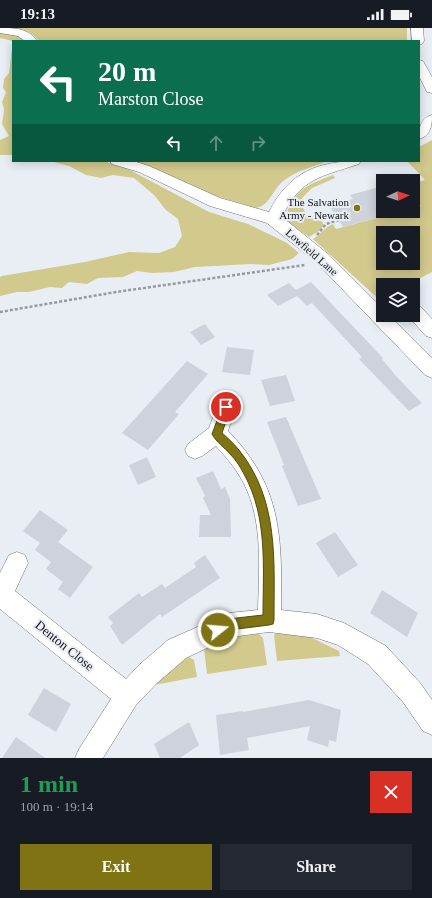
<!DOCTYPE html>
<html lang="en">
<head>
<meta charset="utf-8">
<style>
	:root { --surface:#171b24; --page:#242831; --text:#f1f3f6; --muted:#9ea1a6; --accent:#807314 }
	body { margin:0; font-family:Georgia,serif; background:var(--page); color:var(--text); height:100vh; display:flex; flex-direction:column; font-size:15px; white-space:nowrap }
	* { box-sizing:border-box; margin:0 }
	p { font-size:13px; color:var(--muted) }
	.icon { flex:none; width:22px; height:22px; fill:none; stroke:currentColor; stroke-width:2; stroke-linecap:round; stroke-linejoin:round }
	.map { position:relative; height:730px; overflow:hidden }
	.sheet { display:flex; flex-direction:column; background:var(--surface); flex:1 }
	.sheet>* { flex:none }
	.guide { position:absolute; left:12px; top:12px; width:408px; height:122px; border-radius:0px; box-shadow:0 2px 10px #0003; background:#0b6e4f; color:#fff; overflow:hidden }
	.needle { width:26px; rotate:86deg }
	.tools { position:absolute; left:376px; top:146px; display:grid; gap:8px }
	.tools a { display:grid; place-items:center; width:44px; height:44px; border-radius:0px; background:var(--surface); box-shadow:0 2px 10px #0003; font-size:20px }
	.pin { position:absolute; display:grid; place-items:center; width:34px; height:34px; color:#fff; margin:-17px; border:2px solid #fff; border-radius:50%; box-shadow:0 1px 4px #0007 }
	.me { position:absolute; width:44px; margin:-22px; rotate:73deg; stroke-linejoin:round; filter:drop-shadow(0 0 3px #0008) }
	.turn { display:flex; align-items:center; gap:14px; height:84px; padding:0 20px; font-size:18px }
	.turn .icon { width:52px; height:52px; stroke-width:2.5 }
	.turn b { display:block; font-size:28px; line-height:34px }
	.lanes { display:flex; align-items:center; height:38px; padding:0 20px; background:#0003; justify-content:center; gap:20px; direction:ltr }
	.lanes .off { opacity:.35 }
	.round { display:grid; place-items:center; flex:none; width:42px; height:42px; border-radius:0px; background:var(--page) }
	.summary { display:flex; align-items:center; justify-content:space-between; height:68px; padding:0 20px }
	h1 { font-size:24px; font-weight:600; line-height:30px; color:#1e9e55 }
	.button { display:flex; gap:8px; margin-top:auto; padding:8px 20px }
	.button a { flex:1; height:46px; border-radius:0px; background:var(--accent); color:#fff; font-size:16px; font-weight:600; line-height:46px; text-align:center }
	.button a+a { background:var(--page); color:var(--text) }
	.status { display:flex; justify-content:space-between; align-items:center; height:28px; padding:0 20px; background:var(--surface); direction:ltr }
	.status svg { height:11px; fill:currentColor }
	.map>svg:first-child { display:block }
	.green { fill:#d2c98d; fill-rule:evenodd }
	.building { fill:#ced2da }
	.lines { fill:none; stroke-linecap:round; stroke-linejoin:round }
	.minor-casing { stroke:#6d7178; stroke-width:1 }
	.path { stroke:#969a9f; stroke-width:2.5; stroke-dasharray:3 2; stroke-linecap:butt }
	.minor { fill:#fff; fill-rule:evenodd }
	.route { fill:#807314; stroke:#534b0d }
	.poi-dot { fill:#807314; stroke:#e9eef5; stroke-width:1.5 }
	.labels { text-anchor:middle; stroke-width:4; stroke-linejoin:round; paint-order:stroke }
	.poi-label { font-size:11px; fill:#101214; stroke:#e9eef5; text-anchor:end }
	.street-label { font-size:11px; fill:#101214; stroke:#e9eef5 }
	.near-street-label { font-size:13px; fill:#101214; stroke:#e9eef5 }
</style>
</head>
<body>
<div class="status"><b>19:13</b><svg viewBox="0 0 49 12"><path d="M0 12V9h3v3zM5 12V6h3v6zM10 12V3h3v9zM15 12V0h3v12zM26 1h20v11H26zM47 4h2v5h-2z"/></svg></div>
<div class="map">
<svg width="432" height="730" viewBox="0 0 432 730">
	<rect width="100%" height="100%" fill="#e9eef5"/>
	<path class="green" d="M5,0H407V13H39C28,0 22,1 5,0Z
		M0,5L14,6L25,13H13V127H0V112L9,108L2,96L4,82L2,74L6,64L3,60L4,51L9,45L13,13L0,10Z
		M432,112V244L406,257H383V275L313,211C321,206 325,199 333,196L336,201L403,183H413V180L421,178L413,167V155L425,152L407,133H419V119ZM383,205H413V235H383Z
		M50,133H104L128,141L209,184L248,196L275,209L287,215L299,225L292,231L269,237L251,236L195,239L174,244L152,245L137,243L123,249L98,250L87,256L69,254L62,260L50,259L29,264H17L0,268V249L2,248L85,234L129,224L159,225L175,219L182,208L178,191L166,182L154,167L134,150L113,147L101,150L86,147L69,138Z
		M130,133H328C312,139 295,143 282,154C272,163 270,177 256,180L203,164Z
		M333,147L335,150L312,160L302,170C300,178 305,184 310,190L319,189L324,197L319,203L309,209L287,194C285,188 287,185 289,179C300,158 313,155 333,147Z
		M279,603L310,609L339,623L340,628L277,633L274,607Z
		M258,605L263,610L267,637L207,646L204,621C218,609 240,607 258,605Z
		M189,629L194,632L197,649L154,657L153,652Z"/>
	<path class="building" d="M383,158V188L343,199L329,177L353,171L350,167Z
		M311,254L383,330L382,331L396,348L422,375L409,383L359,331L362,329L312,275L307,278L297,268L278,278L267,267L289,255L296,262Z
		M205,296L215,309L201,317L190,304Z
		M227,319L254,322L250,347L222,344Z
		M187,333L208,346L175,384L179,386L148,422L122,405Z
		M286,347L295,373L270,378L261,352Z
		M286,389L321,471L298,478L282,438L284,437L267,394Z
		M147,429L156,449L138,457L129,437Z
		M213,443L221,461L225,459L230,471L231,509H199L200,487H211L203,470L205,468L196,450Z
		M40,482L68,502L58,514L93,539L70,570L58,561L63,554L46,541L51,534L35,522L40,515L23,503Z
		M335,504L358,537L338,549L316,515Z
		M205,527L220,550L162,589L160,586L122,617L110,598L113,595L108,589L139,565L142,569L162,556L165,560L196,539L194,535Z
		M382,562L418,585L407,609L370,585Z
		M44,660L71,676L56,704L28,687Z
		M309,672L341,682L336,714L329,712L328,719L307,712L310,698L247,710L249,722L220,727L216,687L243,683V684Z
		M189,694L199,717L180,730H160L154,716Z
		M16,709L45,730H2Z"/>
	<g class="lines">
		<defs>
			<path id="minor" d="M0,0C15,0 28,0 37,13H25L18,8L0,5Z
				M411,0H423L424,13L422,16H419V13H412Z
				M419,32L423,33L432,49V65L427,64L419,48Z
				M432,87C432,97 431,108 419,111C419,101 420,90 432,87Z
				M110,133H133L149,138L220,170L269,184C289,144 318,133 361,133L359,136C320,149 301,150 282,189L328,226L383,281V287H389L432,330V350L425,347L316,234L267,195L210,178L139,144L112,136Z
				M413,275L419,277L432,291V310L426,308L407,287H413Z
				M226,371L233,373L236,379L228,403C282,458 282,509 281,582L317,586L344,595L386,618L421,656L432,672V707L423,703L403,674L368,636L338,617L317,610L269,604L230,609L186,630L157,655L136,677L103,730H75L79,721L111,671L0,581V545L9,527L17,524L25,527L28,535L15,563L126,651L139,637L168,612L229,585L258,582C259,538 264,486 239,447C233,437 224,427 216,418L202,428L195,431L188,428L185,422L188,416L209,400L219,373Z"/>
		</defs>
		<use href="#minor" class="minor-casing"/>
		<path class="path" d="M317,207L326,196L339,192
			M0,284L116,264L305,237"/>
		<use href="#minor" class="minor"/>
	</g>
	<path class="route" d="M226,375L229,376L231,379L222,405C228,410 234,416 239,422C279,472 274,532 274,592L273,596L269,597L229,602L218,607L214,606L212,602L214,598L228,591L263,587C263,539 268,490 244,446C241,440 236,432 230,426C225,420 216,414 212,406L222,379L223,376Z"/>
	<circle class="poi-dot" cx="357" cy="180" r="4"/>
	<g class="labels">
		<g class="poi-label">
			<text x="349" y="178">The Salvation<tspan x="349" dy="13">Army - Newark</tspan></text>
		</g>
		<g class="street-label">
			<text transform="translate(312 224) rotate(41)" y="4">Lowfield Lane</text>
		</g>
		<g class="near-street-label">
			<text transform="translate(65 617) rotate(39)" y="5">Denton Close</text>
		</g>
	</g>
</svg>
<div class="tools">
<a><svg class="needle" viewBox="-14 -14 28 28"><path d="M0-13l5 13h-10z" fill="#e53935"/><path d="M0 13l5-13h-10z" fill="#9ea1a6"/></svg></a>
<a><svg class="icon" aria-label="search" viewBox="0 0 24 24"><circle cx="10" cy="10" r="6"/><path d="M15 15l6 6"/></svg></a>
<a><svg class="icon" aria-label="layers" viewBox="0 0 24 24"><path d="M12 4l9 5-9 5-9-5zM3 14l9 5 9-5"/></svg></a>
</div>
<div class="pin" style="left:226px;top:379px;background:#d93025"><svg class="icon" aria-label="arrive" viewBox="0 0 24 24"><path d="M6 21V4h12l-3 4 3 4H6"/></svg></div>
<svg class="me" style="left:218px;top:602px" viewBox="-20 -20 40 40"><circle r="17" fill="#807314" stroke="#fff" stroke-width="3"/><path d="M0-11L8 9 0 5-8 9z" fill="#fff"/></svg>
<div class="guide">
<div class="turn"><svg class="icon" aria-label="left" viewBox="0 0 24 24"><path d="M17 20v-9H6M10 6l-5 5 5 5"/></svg><div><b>20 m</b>Marston Close</div></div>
<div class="lanes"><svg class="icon" aria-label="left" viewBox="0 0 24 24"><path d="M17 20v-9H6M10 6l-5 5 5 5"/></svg><svg class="icon off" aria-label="ahead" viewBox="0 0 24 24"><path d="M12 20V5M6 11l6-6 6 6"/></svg><svg class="icon off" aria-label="right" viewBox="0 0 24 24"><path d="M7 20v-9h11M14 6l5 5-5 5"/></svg></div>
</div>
</div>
<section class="sheet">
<div class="summary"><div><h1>1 min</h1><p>100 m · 19:14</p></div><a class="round" style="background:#d93025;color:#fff"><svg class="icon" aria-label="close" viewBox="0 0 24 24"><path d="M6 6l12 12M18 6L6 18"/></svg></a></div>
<div class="button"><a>Exit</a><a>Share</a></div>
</section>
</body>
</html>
